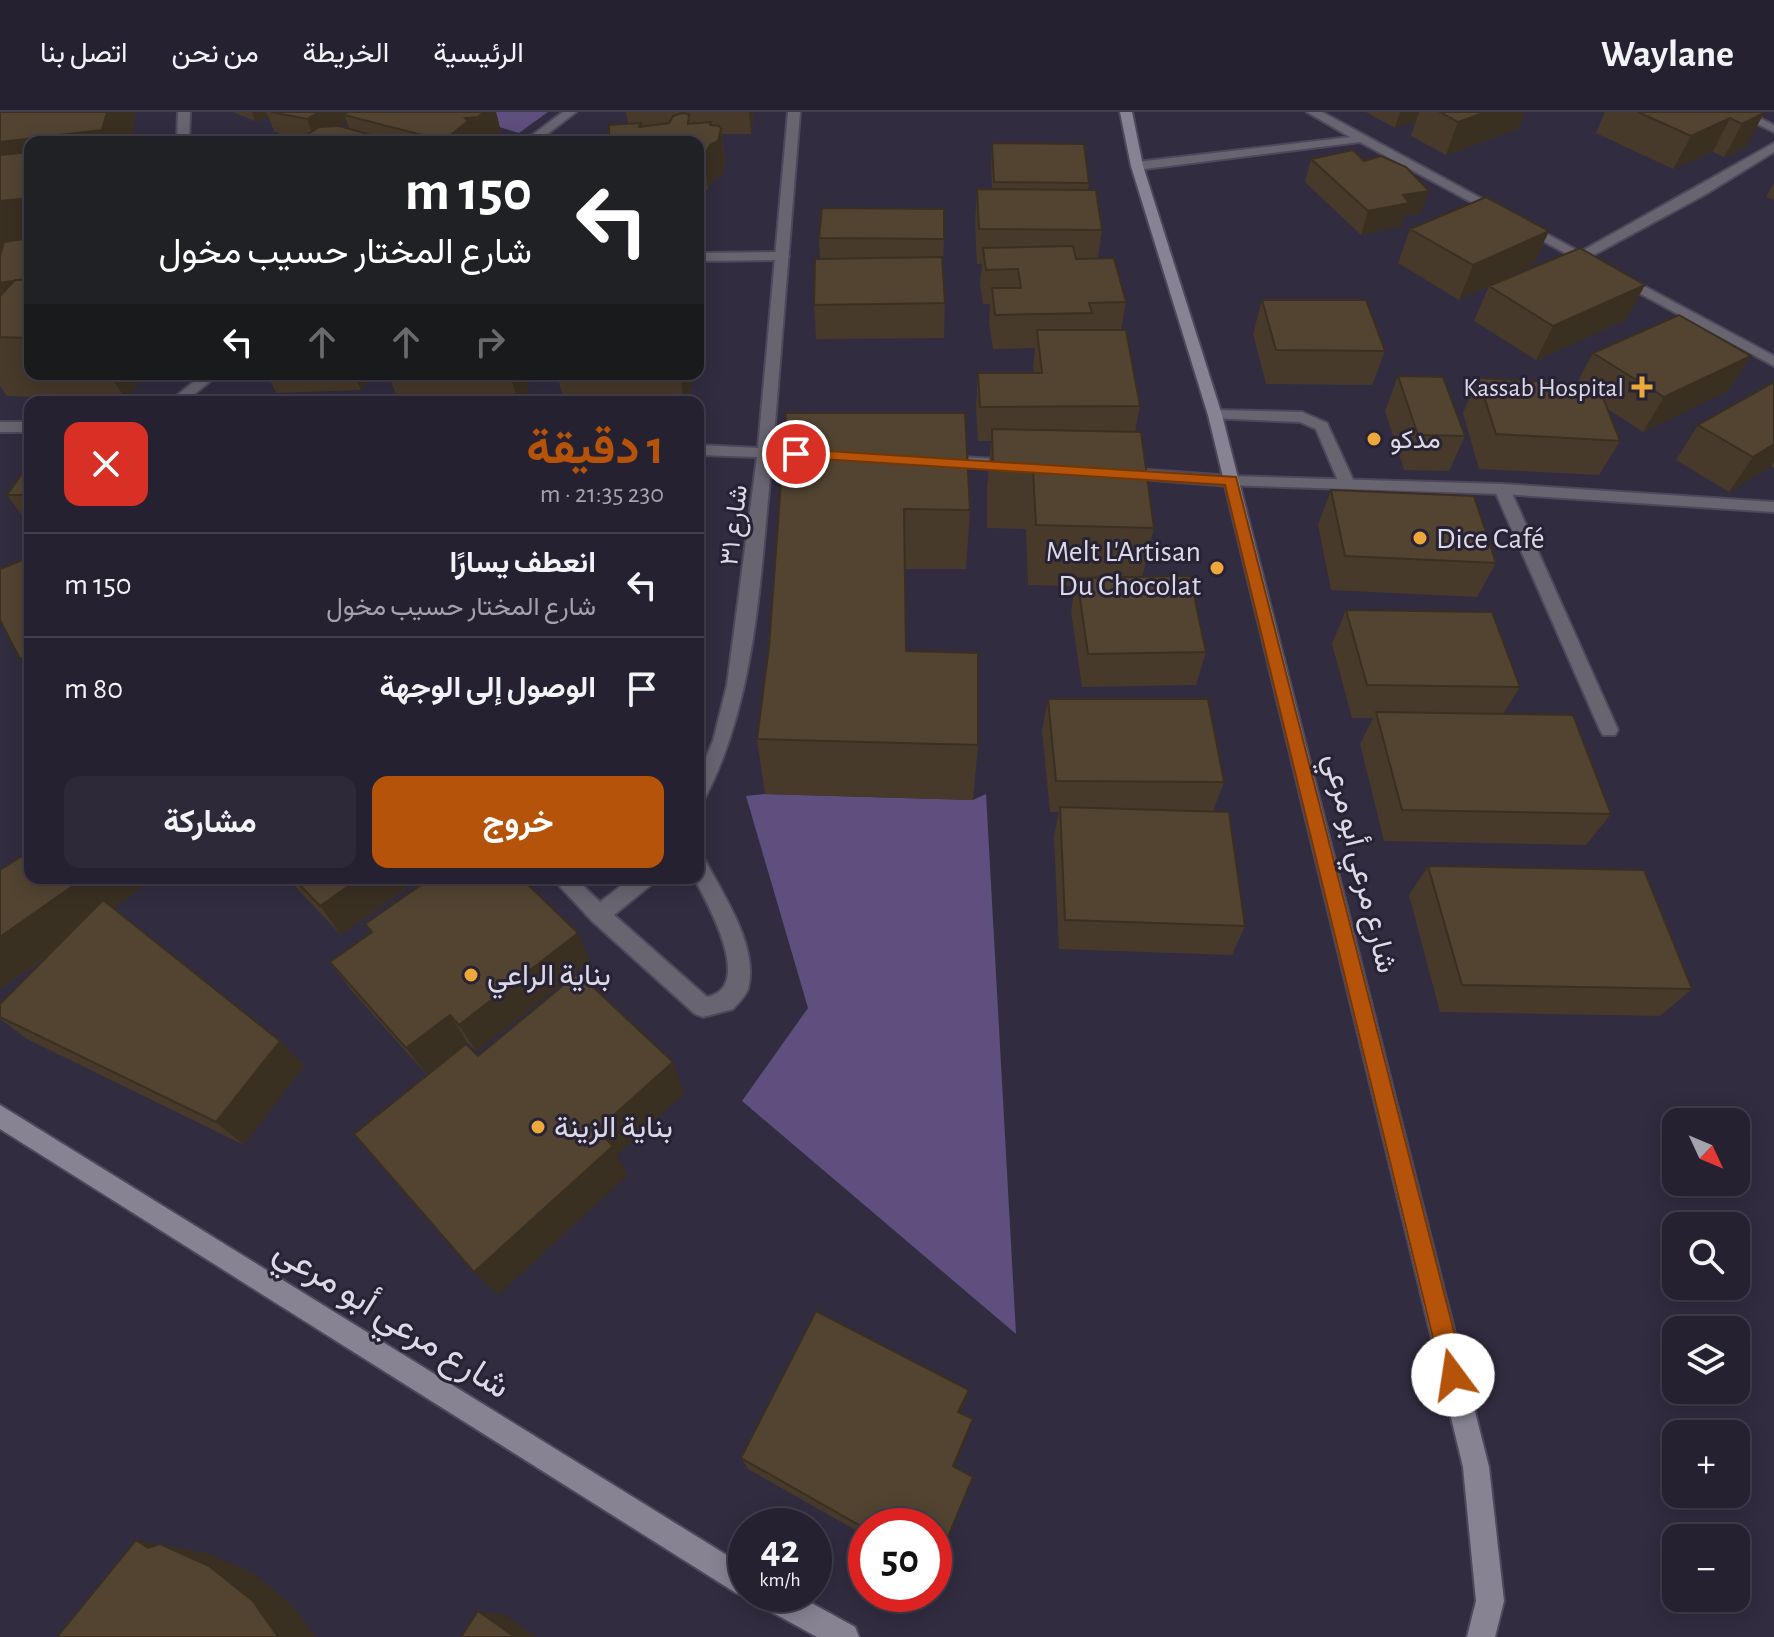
<!DOCTYPE html>
<html lang="ar">
<head>
<meta charset="utf-8">
<style>
	:root { --surface:#262130; --page:#2e2938; --text:#f1f3f6; --muted:#a4a3ab; --line:#423e4c; --accent:#b45309 }
	body { margin:0; font-family:"Alegreya Sans",Vazirmatn,sans-serif; background:var(--page); color:var(--text); direction:rtl; height:100vh; display:flex; flex-direction:column; font-size:30px; white-space:nowrap }
	* { box-sizing:border-box; margin:0 }
	p { font-size:26px; color:var(--muted) }
	.icon { flex:none; width:44px; height:44px; fill:none; stroke:currentColor; stroke-width:2; stroke-linecap:round; stroke-linejoin:round }
	.map { position:relative; flex:1; overflow:hidden; direction:ltr }
	.sheet { position:absolute; left:24px; top:284px; width:680px; height:488px; display:flex; flex-direction:column; background:var(--surface); border-radius:16px; box-shadow:0 4px 20px #0003,0 0 0 2px var(--line); direction:rtl }
	.sheet>* { flex:none }
	.hud { position:absolute; left:24px; top:24px; width:680px; height:244px; border-radius:16px; box-shadow:0 4px 20px #0003,0 0 0 2px var(--line); direction:rtl; background:#202124; color:#fff; overflow:hidden }
	.needle { width:52px; rotate:134deg }
	.fabs { position:absolute; left:1662px; top:996px; display:grid; gap:16px }
	.fabs a { display:grid; place-items:center; width:88px; height:88px; border-radius:16px; background:var(--surface); box-shadow:0 4px 20px #0003,0 0 0 2px var(--line); font-size:40px }
	.speed { position:absolute; left:728px; top:1396px; display:flex; gap:16px; font-size:40px; font-weight:700; text-align:center }
	.speed>* { display:grid; place-content:center; width:104px; height:104px; border-radius:50%; background:var(--surface); box-shadow:0 4px 20px #0003,0 0 0 2px var(--line); line-height:1 }
	.speed small { font-size:20px; font-weight:400 }
	.speed .limit { border:12px solid #d22; background:#fff; color:#111 }
	.pin { position:absolute; display:grid; place-items:center; width:68px; height:68px; color:#fff; margin:-34px; border:4px solid #fff; border-radius:50%; box-shadow:0 2px 8px #0007 }
	.me { position:absolute; width:88px; margin:-44px; rotate:346deg; stroke-linejoin:round; filter:drop-shadow(0 0 6px #0008) }
	.turn { display:flex; align-items:center; gap:28px; height:168px; padding:0 40px; font-size:36px }
	.turn .icon { width:104px; height:104px; stroke-width:2.5 }
	.turn b { display:block; font-size:56px; line-height:68px }
	.lanes { display:flex; align-items:center; height:76px; padding:0 40px; background:#0003; justify-content:center; gap:40px; direction:ltr }
	.lanes .off { opacity:.35 }
	.round { display:grid; place-items:center; flex:none; width:84px; height:84px; border-radius:16px; background:var(--page) }
	.overview { display:flex; align-items:center; justify-content:space-between; height:136px; padding:0 40px }
	h1 { font-size:48px; font-weight:700; line-height:60px; color:var(--accent) }
	.button { display:flex; gap:16px; margin-top:auto; padding:16px 40px }
	.button a { flex:1; height:92px; border-radius:16px; background:var(--accent); color:#fff; font-size:32px; font-weight:700; line-height:92px; text-align:center }
	.button a+a { background:var(--page); color:var(--text) }
	ul { padding:0; list-style:none }
	li { display:flex; align-items:center; gap:24px; height:104px; padding:0 40px; border-top:2px solid var(--line) }
	li div { flex:1 }
	li b { display:block; font-size:30px }
	li em { font-style:normal }
	header { display:flex; align-items:center; gap:48px; box-sizing:border-box; height:112px; padding:0 40px; background:var(--surface); border-bottom:2px solid var(--line) }
	header strong { font-size:38px }
	nav { display:flex; gap:44px; margin-inline-start:auto; font-size:28px }
	.map>svg:first-child { display:block }
	.green { fill:#5e4f7e }
	.lines { fill:none; stroke-linecap:round; stroke-linejoin:round }
	.service-casing { stroke:#4d485b; stroke-width:4 }
	.minor-casing { stroke:#4d485b; stroke-width:4 }
	.tertiary-casing { stroke:#4d485b; stroke-width:4 }
	.secondary-casing { stroke:#4d485b; stroke-width:4 }
	.service { fill:#686570; fill-rule:evenodd }
	.minor { fill:#686570; fill-rule:evenodd }
	.tertiary { fill:#686570; fill-rule:evenodd }
	.secondary { fill:#878393; fill-rule:evenodd }
	.wall { fill:#473a2a; fill-rule:evenodd }
	.shaded-wall { fill:#393022 }
	.building { fill:#524431; stroke:#393022; stroke-width:2 }
	.route { fill:#b45309; stroke:#753606; stroke-width:2 }
	.poi-dot { fill:#eca93a; stroke:#282235; stroke-width:3 }
	.labels { text-anchor:middle; stroke-width:6; stroke-linejoin:round; paint-order:stroke }
	.far-poi-label { font-size:26px; fill:#dddae7; stroke:#282235; text-anchor:end }
	.far-street-label { font-size:26px; fill:#dddae7; stroke:#282235 }
	.poi-label { font-size:30px; fill:#dddae7; stroke:#282235; text-anchor:start }
	.street-label { font-size:30px; fill:#dddae7; stroke:#282235 }
	.near-street-label { font-size:36px; fill:#dddae7; stroke:#282235 }
</style>
</head>
<body>
<header>
<strong>Waylane</strong>
<nav><a>الرئيسية</a><a>الخريطة</a><a>من نحن</a><a>اتصل بنا</a></nav>
</header>
<div class="map">
<svg width="1774" height="1525" viewBox="0 0 1774 1525">
	<rect width="100%" height="100%" fill="#322c40"/>
	<path class="green" d="M449,0H548L519,21Z
		M765,682L973,688L986,682L1016,1222L742,989L808,896L746,684Z"/>
	<g class="lines">
		<defs>
			<path id="service" d="M698,141L782,140L789,144L782,148L698,149Z
				M1215,298L1302,300L1327,311L1355,372L1353,376H1341L1316,317L1300,310L1210,306V300Z"/>
			<path id="minor" d="M178,0H190L189,30H177Z
				M563,0H576L537,30H523Z
				M788,0H800L773,337L810,338L818,343L810,348L772,346C760,459 758,584 705,686L698,689V663L713,629L727,573L757,345L698,343V333L758,336Z
				M1307,0H1322L1580,140L1774,31V40L1706,82L1590,145L1774,244V254L1360,30L1137,58L1131,54L1137,50L1350,25Z
				M1732,0H1747L1774,13V20Z
				M203,262H219L185,290H169Z
				M0,310H30V320H0Z
				M942,344L1014,348L1022,353L1014,358L937,352V346Z
				M1121,356L1231,364L1239,369L1231,374L1116,365V357Z
				M1502,372L1510,377L1618,618L1615,623H1603L1600,618L1494,377Z
				M698,746L705,748C724,784 759,835 748,877C745,885 738,891 733,897L703,905L695,902L592,809L552,766H575L600,790L631,766H655L652,772L614,803L707,885C755,876 708,792 694,766H698Z"/>
			<path id="tertiary" d="M1231,364L1502,372L1774,390V400L1502,382L1226,373L1223,369Z"/>
			<path id="secondary" d="M1120,0H1132L1143,54L1222,303L1489,1355L1504,1489L1495,1525H1467L1476,1489L1463,1355L1208,303L1131,54Z
				M0,993L746,1455V1482H795L855,1515L859,1525H817L757,1492L753,1482L746,1485L736,1481L0,1017Z"/>
		</defs>
		<use href="#service" class="service-casing"/>
		<use href="#minor" class="minor-casing"/>
		<use href="#tertiary" class="tertiary-casing"/>
		<use href="#secondary" class="secondary-casing"/>
		<use href="#service" class="service"/>
		<use href="#minor" class="minor"/>
		<use href="#tertiary" class="tertiary"/>
		<use href="#secondary" class="secondary"/>
	</g>
	<path class="wall" d="M0,0H135L133,19L30,30V262H144L126,289L7,284L0,274Z
		M233,0H496L501,20V26L496,30H296L301,27L281,23L274,19L268,4L262,8L255,9ZM347,10L349,17L340,15Z
		M626,0H754L751,22H722L725,51L722,63L714,66L708,78H698V30L609,22L628,12Z
		M1366,0H1524L1518,17L1446,43L1411,24L1416,9L1395,16Z
		M1605,0H1761L1746,35L1724,45L1713,40L1673,57L1596,21Z
		M992,31L1089,71L1088,78L1102,118L1098,146L1126,190L1121,218L1140,294L1135,320L1154,416L1142,465L1206,540L1196,573L1082,575L1071,499L1075,474L1028,473L1026,417L987,416V377L991,329H978L976,296L978,261H1034L1033,253L1035,236L993,237L989,211L990,192H983L980,171L982,152H977L975,111L977,77H992L991,54Z
		M1311,47L1364,49L1429,79L1420,102L1404,104L1401,114L1361,123L1305,70Z
		M1774,71V88L1766,85Z
		M1410,117L1549,119L1533,153L1459,188L1398,151Z
		M819,126L944,127L943,150H942L945,191L944,226L816,227L814,193L820,147Z
		M1489,174L1626,208L1536,248L1474,209Z
		M1262,188L1385,239L1372,273L1266,272L1253,222Z
		M1593,241L1751,244L1728,279L1643,320L1608,297L1620,329L1599,363L1479,357L1463,301L1478,266L1577,271Z
		M267,262H531L525,290L397,285L390,267L367,270L361,278L276,281Z
		M557,262H693L689,290H564Z
		M1398,264L1465,324L1449,359L1404,358L1385,299Z
		M1774,270V356L1771,354L1729,380L1676,348L1698,313Z
		M786,301L970,398L966,457H905L906,539L978,633L973,688L765,682L757,627L769,535Z
		M30,350V414L7,383Z
		M1331,378L1496,451L1477,485L1331,478L1318,413Z
		M1346,498L1520,575L1503,602L1611,702L1586,733L1384,729L1360,632L1373,606H1352L1332,532Z
		M1048,587L1224,670L1213,699L1245,814L1232,843L1059,837L1054,725L1059,700H1050L1042,619Z
		M30,739V766H144L148,771L113,796L280,929L304,954L244,1033L27,927L0,907V892L50,842L0,877V758Z
		M1428,754L1692,877L1660,904L1440,900L1409,783Z
		M287,766H420L341,823Z
		M365,812L590,849L476,939L467,930L426,962L351,878L330,850L371,821Z
		M965,1291L960,1301L973,1307L954,1355L934,1459V1414H866V1424L748,1357L741,1346Z"/>
	<path class="shaded-wall" d="M14,0H135L133,19L138,30H30V149L0,153V30Z
		M252,0H266L268,4L262,8L255,9Z
		M319,0H362L344,3L347,10L316,30L307,7Z
		M484,0H496L501,20V26L496,30H450L448,25L465,6Z
		M749,0H754L751,22Z
		M1400,0H1419L1416,9L1395,16Z
		M1486,0H1524L1518,17L1446,43L1458,10Z
		M1764,1L1746,35L1724,45L1742,12Z
		M1730,6L1713,40L1673,57L1691,24Z
		M711,10L713,31L721,17L725,51L722,63L714,66L708,78L704,44Z
		M1429,79L1420,102L1404,104L1401,114L1361,123L1368,99L1403,83Z
		M1549,119L1533,153L1459,188L1473,153Z
		M30,166V204L0,185V171Z
		M1645,173L1626,208L1536,248L1553,214Z
		M1751,244L1728,279L1643,320L1664,285Z
		M110,262H144L126,289Z
		M354,262H388L390,267L367,270L361,278Z
		M510,262H531L525,290H518Z
		M680,262H693L689,290H684Z
		M1774,332V349L1771,354L1729,380L1753,345Z
		M30,542V558L20,547Z
		M84,766H144L148,771L0,877V825Z
		M191,766H206L196,772Z
		M360,766H420L341,823L320,794Z
		M578,821L590,849L476,939L459,913Z
		M450,903L467,930L426,962L406,936Z
		M280,929L304,954L244,1033L216,1010Z
		M673,950L684,982L617,1043L628,1063L498,1183L474,1160L597,1018Z
		M969,1278L965,1291L955,1313L958,1300Z
		M973,1307L969,1320L950,1364L953,1354Z
		M136,1428L206,1441L253,1461L294,1495L316,1525H278Z
		M478,1499L505,1503L536,1525H515Z"/>
	<path class="building" d="M0,0H107L102,18L0,30Z
		M271,0H319L307,7Z
		M348,0H484L478,5L465,6L468,9L448,25L434,26L344,3Z
		M1440,0H1486L1458,10Z
		M1638,0H1761L1764,1L1742,12L1730,6L1691,24Z
		M682,1L689,2L688,12L711,10L710,13L719,14L721,17L718,29L710,33L704,44H698V30H603L604,23L609,22V13L641,11L639,15L669,11L673,4Z
		M339,14L396,30H296L319,15Z
		M992,31L1084,32L1089,71L994,70Z
		M1353,38L1364,49L1381,44L1406,55L1429,79L1403,83L1409,91L1368,99L1311,47Z
		M30,40V86L0,89V43Z
		M977,77L1096,78L1102,118L979,117Z
		M1486,85L1549,119L1473,153L1410,117Z
		M822,96L944,97V127L819,126Z
		M30,126V166L0,171V144L4,130Z
		M1073,134L1076,147L1114,146L1126,190L1089,191L1092,201L995,203L992,176H1021L1018,157L986,158L983,136Z
		M1580,136L1645,173L1553,214L1489,174Z
		M942,145L945,191L814,193L815,147Z
		M15,168H30V226L0,225V184Z
		M1262,188H1366L1385,239L1276,238Z
		M1679,203L1751,244L1664,285L1593,241Z
		M1037,218H1126L1140,294L980,295L978,261H1042Z
		M1398,264L1443,265L1465,324L1418,323Z
		M1478,266L1598,273L1620,329L1496,322Z
		M1774,270V332L1753,345L1698,313Z
		M312,282L519,290H308Z
		M786,301H965L970,398L904,397L906,539L978,541V633L757,627L769,535Z
		M992,317L1141,320L1154,416L1036,413L1033,358L993,357Z
		M30,350V383H7Z
		M1331,378L1474,384L1496,451L1345,444Z
		M30,445V542L20,547L0,508V457Z
		M1190,464L1206,540L1088,542L1077,466Z
		M1346,498L1492,500L1520,575L1367,573Z
		M1048,587H1208L1224,670L1056,669Z
		M1376,600L1573,603L1611,702L1402,698Z
		M1060,695L1229,700L1245,814L1065,808Z
		M30,739V766H84L0,825V758Z
		M1428,754L1644,758L1692,877L1462,873Z
		M293,766H360L320,794Z
		M431,766H521L578,821L459,913L450,903L406,936L330,850L372,820L365,812Z
		M103,788L280,929L216,1010L0,905V892Z
		M578,861L673,950L597,1018L613,1034L474,1160L354,1022L466,932L478,944Z
		M816,1199L969,1278L958,1300L973,1307L953,1354L973,1365L935,1456L934,1455V1414H866V1417L741,1346Z
		M136,1428L148,1436L160,1432L209,1454L253,1489L278,1525H57Z
		M478,1499L515,1525H461Z"/>
	<path class="route" d="M796,337L1236,365L1465,1263L1461,1271L1453,1274L1445,1271L1442,1263L1225,373L791,345L789,342Z"/>
	<g class="poi-dot">
		<path d="M1638 263h8v8h8v8h-8v8h-8v-8h-8v-8h8z"/>
		<circle cx="1374" cy="327" r="8"/>
		<circle cx="1420" cy="426" r="8"/>
		<circle cx="1217" cy="456" r="8"/>
		<circle cx="471" cy="863" r="8"/>
		<circle cx="538" cy="1015" r="8"/>
	</g>
	<g class="labels">
		<g class="far-poi-label">
			<text x="1624" y="284">Kassab Hospital</text>
			<text x="1390" y="336" text-anchor="start">مدكو</text>
		</g>
		<g class="far-street-label">
			<text transform="translate(733 413) rotate(-83)" y="9">شارع ٣١</text>
		</g>
		<g class="poi-label">
			<text x="1436" y="436">Dice Café</text>
			<text x="1201" y="449" text-anchor="end">Melt L'Artisan<tspan x="1201" dy="34">Du Chocolat</tspan></text>
			<text x="487" y="873">بناية الراعي</text>
			<text x="554" y="1025">بناية الزينة</text>
		</g>
		<g class="street-label">
			<text transform="translate(1361 751) rotate(76)" y="10">شارع مرعي أبو مرعي</text>
		</g>
		<g class="near-street-label">
			<text transform="translate(393 1205) rotate(32)" y="13">شارع مرعي أبو مرعي</text>
		</g>
	</g>
</svg>
<div class="fabs">
<a><svg class="needle" viewBox="-14 -14 28 28"><path d="M0-13l5 13h-10z" fill="#e53935"/><path d="M0 13l5-13h-10z" fill="#a4a3ab"/></svg></a>
<a><svg class="icon" aria-label="search" viewBox="0 0 24 24"><circle cx="10" cy="10" r="6"/><path d="M15 15l6 6"/></svg></a>
<a><svg class="icon" aria-label="layers" viewBox="0 0 24 24"><path d="M12 4l9 5-9 5-9-5zM3 14l9 5 9-5"/></svg></a>
<a>+</a>
<a>−</a>
</div>
<div class="speed"><div>42<small>km/h</small></div><div class="limit">50</div></div>
<div class="pin" style="left:796px;top:342px;background:#d93025"><svg class="icon" aria-label="arrive" viewBox="0 0 24 24"><path d="M6 21V4h12l-3 4 3 4H6"/></svg></div>
<svg class="me" style="left:1453px;top:1263px" viewBox="-20 -20 40 40"><circle r="19" fill="#fff"/><path d="M0-13L10 11 0 6-10 11z" fill="#b45309"/></svg>
<div class="hud">
<div class="turn"><svg class="icon" aria-label="left" viewBox="0 0 24 24"><path d="M17 20v-9H6M10 6l-5 5 5 5"/></svg><div><b>150 m</b>شارع المختار حسيب مخول</div></div>
<div class="lanes"><svg class="icon" aria-label="left" viewBox="0 0 24 24"><path d="M17 20v-9H6M10 6l-5 5 5 5"/></svg><svg class="icon off" aria-label="ahead" viewBox="0 0 24 24"><path d="M12 20V5M6 11l6-6 6 6"/></svg><svg class="icon off" aria-label="ahead" viewBox="0 0 24 24"><path d="M12 20V5M6 11l6-6 6 6"/></svg><svg class="icon off" aria-label="right" viewBox="0 0 24 24"><path d="M7 20v-9h11M14 6l5 5-5 5"/></svg></div>
</div>
<section class="sheet">
<div class="overview"><div><h1>1 دقيقة</h1><p>230 m · 21:35</p></div><a class="round" style="background:#d93025;color:#fff"><svg class="icon" aria-label="close" viewBox="0 0 24 24"><path d="M6 6l12 12M18 6L6 18"/></svg></a></div>
<ul>
<li><svg class="icon" aria-label="left" viewBox="0 0 24 24"><path d="M17 20v-9H6M10 6l-5 5 5 5"/></svg><div><b>انعطف يسارًا</b><p>شارع المختار حسيب مخول</p></div><em>150 m</em></li>
<li><svg class="icon" aria-label="arrive" viewBox="0 0 24 24"><path d="M6 21V4h12l-3 4 3 4H6"/></svg><div><b>الوصول إلى الوجهة</b></div><em>80 m</em></li>
</ul>
<div class="button"><a>خروج</a><a>مشاركة</a></div>
</section>
</div>
</body>
</html>
